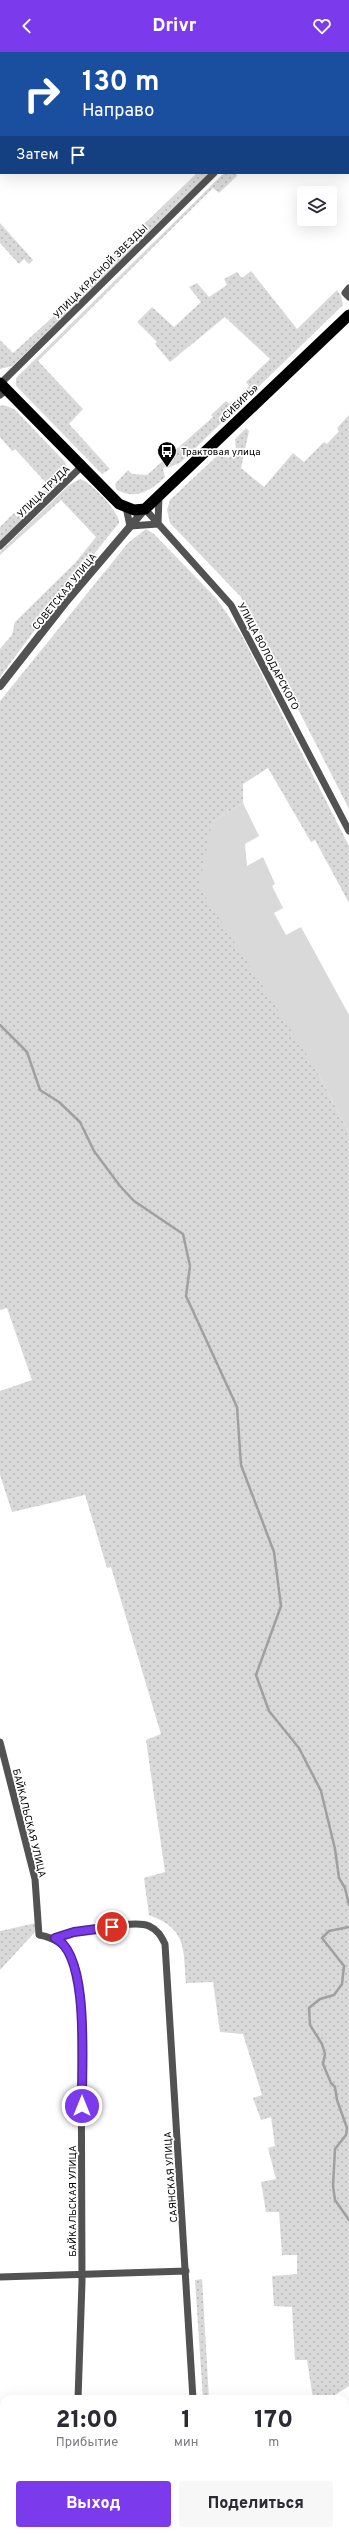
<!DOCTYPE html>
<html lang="ru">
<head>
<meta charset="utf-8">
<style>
	:root { --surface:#fff; --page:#f7f7f7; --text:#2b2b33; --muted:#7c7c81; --accent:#7c3aed }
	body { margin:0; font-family:Overpass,sans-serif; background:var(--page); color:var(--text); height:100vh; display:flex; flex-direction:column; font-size:15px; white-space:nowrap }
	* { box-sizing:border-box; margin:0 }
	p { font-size:13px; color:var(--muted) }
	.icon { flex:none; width:22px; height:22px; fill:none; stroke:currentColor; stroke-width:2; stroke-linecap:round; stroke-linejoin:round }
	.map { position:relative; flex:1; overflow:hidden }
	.sheet { position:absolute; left:0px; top:2343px; width:349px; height:140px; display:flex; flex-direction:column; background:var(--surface); border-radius:12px 12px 0 0; box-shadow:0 4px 16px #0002 }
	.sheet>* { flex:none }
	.guide { position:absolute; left:0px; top:0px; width:349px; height:122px; box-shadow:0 4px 16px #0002; background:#1a4fa0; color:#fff; overflow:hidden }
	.tools { position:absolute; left:297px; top:134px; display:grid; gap:8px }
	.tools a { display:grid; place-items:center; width:40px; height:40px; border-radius:4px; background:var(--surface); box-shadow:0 4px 16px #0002; font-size:20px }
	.pin { position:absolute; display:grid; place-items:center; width:34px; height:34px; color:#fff; margin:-17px; border:2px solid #fff; border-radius:50%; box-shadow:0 1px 4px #0007 }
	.me { position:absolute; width:44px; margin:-22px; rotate:0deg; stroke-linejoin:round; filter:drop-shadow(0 0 3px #0008) }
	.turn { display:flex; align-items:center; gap:14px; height:84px; padding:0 16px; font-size:18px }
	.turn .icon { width:52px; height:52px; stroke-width:2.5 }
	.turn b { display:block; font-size:28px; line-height:34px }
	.then { display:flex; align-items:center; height:38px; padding:0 16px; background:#0003; gap:8px; font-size:15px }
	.eta { display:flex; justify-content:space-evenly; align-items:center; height:68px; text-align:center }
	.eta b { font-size:24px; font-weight:800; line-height:28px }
	.cta { display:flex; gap:8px; margin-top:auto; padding:8px 16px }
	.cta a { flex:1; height:46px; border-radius:4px; background:var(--accent); color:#fff; font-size:16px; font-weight:800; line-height:46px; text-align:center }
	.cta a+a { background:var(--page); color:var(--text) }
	header { display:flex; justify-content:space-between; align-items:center; height:52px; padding:0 16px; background:var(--accent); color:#fff; font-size:18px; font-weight:800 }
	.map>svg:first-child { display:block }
	.grass { fill:url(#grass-dots) }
	.garden { fill:#d9d9d9 }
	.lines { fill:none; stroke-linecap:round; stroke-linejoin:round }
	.stream { stroke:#a0a0a0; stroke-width:2.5 }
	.minor { stroke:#525252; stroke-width:7 }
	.tertiary { stroke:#525252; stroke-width:8 }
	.trunk { stroke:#000; stroke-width:11 }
	.route-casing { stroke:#51269a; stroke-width:10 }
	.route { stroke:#7c3aed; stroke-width:7 }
	.labels { text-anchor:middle; stroke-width:3.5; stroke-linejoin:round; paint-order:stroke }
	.street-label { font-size:10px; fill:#000; stroke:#fff }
	.poi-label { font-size:10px; fill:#000; stroke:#fff; text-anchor:start }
</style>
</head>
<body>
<header><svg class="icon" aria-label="back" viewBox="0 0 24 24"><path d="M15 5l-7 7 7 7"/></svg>Drivr<svg class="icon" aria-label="heart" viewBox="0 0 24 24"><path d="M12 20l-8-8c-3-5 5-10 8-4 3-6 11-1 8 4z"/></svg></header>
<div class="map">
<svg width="349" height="2483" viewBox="0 0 349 2483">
	<defs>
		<pattern id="grass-dots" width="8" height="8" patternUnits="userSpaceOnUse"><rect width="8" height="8" fill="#d9d9d9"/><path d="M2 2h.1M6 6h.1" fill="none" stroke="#b8b8b8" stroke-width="1.8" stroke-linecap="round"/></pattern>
	</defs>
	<rect width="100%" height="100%" fill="#fff"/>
	<path class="grass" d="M197,121H209L44,284L12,314L0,317V288L13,301L86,235L83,231Z
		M224,121H236L237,124L219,141L213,136L38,309L83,357L69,372L110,417L102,422L16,334V326Z
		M0,171L33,208L29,212L24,207L19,212L0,191Z
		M251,219L297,277L337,238L341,244L343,253L180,411L167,416V413L163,417L165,425C151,439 134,449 116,437L115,432L128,418L132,422L147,423L213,365L211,363L226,349L230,352L249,334L246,330L270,307L225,265L170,310L155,292L157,290L137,270L152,255L174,275L201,250L189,235L197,231L209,245L227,233L224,227L237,220L242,226Z
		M4,353L14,357L65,410L67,417L62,430L0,489V475L14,461L17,465L49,434L15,397L12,399L0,385V354Z
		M349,363V757L241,545L170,471L167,458L170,448L218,403L229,406L236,399L235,387L246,376L249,379L241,416L264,435L293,401L304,410L324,390L327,392L339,379L337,376Z
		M80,427C90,429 121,462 119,471L54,552L0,625V597L12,583L15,570L75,511L96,485L61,448L0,503V500L69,433Z
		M146,477L154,482L216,546L241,582L349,794V851L315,788L311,790L268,716L243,732V751L212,770L317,1019L349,1081V2334L335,2343L340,2347H313L307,2308H295L292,2255L274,2254L272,2224L297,2222V2203H282L279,2160H266L261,2130L276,2127L268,2096L275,2094L271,2065L261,2068L253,2046L262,2043L243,1982L220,1980L213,1930L186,1931C183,1896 187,1877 149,1863L144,1826L165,1820L146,1688L161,1682L111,1515L107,1516L85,1443L12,1460L0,1423V1339L32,1328L7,1256L0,1258V649L128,491Z
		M36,1871L35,1880L0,1918V1879Z
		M202,2227L209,2347H203L195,2228Z
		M345,2351L349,2354V2483H340L342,2479H345L348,2465L345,2448Z"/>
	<path class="garden" d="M243,751L259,784L245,792L247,814L263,805L275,832L272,834L283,856L274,861L286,883L301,875L349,963V1081L317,1019L199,835L212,770Z"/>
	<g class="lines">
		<path class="stream" d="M0,973L27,1000L40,1038L59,1050L80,1070L94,1099L120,1134L134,1149L183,1182L190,1214L186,1244L237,1355L241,1413L274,1500L281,1554L256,1623L269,1659L299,1696L321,1739L335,1797L339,1826L345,1836L349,1853
			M349,1875L329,1879L322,1886L344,1914L342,1932L334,1943L320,1947L309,1956L310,1973L322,1992L325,2002L323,2012L331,2031L335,2035L337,2048L347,2076L346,2083L335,2097L333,2134L335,2148L349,2168"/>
		<path class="minor" d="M338,1L339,0
			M349,236L345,241L349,245
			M0,332L214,121
			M0,343L6,338
			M126,455L130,474L158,472L159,444
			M145,457L231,553L349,779
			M0,494L82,414
			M0,1690L35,1827L39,1883C74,1889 77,1916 81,1946L82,2230L78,2347
			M55,1886C72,1881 134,1867 149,1874C158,1878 161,1884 165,1892L193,2347
			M0,2225L186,2219
			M199,2479L200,2483
			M74,2483V2479"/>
		<path class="tertiary" d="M0,634L65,551L145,457"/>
		<path class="trunk" d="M0,331L119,452L134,458L145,457L349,263"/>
	</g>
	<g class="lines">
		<defs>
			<path id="route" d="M82,2054C81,2019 91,1903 55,1886L74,1880L112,1875"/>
		</defs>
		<use href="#route" class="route-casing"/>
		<use href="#route" class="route"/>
	</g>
	<defs>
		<symbol id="bus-pin" viewBox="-11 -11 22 30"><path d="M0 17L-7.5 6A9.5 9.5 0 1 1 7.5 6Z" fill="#000" stroke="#fff"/><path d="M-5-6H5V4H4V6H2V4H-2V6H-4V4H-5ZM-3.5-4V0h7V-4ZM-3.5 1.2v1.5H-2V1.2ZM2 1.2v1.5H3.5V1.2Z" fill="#fff"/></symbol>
	</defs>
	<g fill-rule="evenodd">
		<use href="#bus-pin" x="156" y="388" width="22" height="30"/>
	</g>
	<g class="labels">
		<g class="street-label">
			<text transform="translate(100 219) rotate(-45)" y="4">УЛИЦА КРАСНОЙ ЗВЕЗДЫ</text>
			<text transform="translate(238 351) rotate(-44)" y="4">«СИБИРЬ»</text>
			<text transform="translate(43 439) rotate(-45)" y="4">УЛИЦА ТРУДА</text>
			<text transform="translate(64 539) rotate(-51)" y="4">СОВЕТСКАЯ УЛИЦА</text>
			<text transform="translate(269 604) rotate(62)" y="4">УЛИЦА ВОЛОДАРСКОГО</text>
			<text transform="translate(30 1771) rotate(76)" y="4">БАЙКАЛЬСКАЯ УЛИЦА</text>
			<text transform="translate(170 2125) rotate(-94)" y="4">САЯНСКАЯ УЛИЦА</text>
			<text transform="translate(72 2149) rotate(-90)" y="4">БАЙКАЛЬСКАЯ УЛИЦА</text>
		</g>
		<g class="poi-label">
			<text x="181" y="403">Трактовая улица</text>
		</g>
	</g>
</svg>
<div class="tools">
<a><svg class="icon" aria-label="layers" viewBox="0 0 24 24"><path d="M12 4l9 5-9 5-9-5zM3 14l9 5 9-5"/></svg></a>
</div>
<div class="pin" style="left:112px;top:1875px;background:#d93025"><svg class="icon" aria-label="arrive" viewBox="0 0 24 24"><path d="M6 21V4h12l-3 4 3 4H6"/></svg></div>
<svg class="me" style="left:82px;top:2054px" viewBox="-20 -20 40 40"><circle r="17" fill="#7c3aed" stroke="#fff" stroke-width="3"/><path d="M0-11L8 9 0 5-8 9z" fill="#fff"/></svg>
<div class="guide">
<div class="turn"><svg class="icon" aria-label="right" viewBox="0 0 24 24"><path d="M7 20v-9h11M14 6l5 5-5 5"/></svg><div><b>130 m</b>Направо</div></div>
<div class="then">Затем<svg class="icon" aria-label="arrive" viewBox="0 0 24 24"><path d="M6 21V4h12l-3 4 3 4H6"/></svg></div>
</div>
<section class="sheet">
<div class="eta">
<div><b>21:00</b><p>Прибытие</p></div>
<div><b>1</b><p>мин</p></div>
<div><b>170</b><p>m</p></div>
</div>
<div class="cta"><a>Выход</a><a>Поделиться</a></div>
</section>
</div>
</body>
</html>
